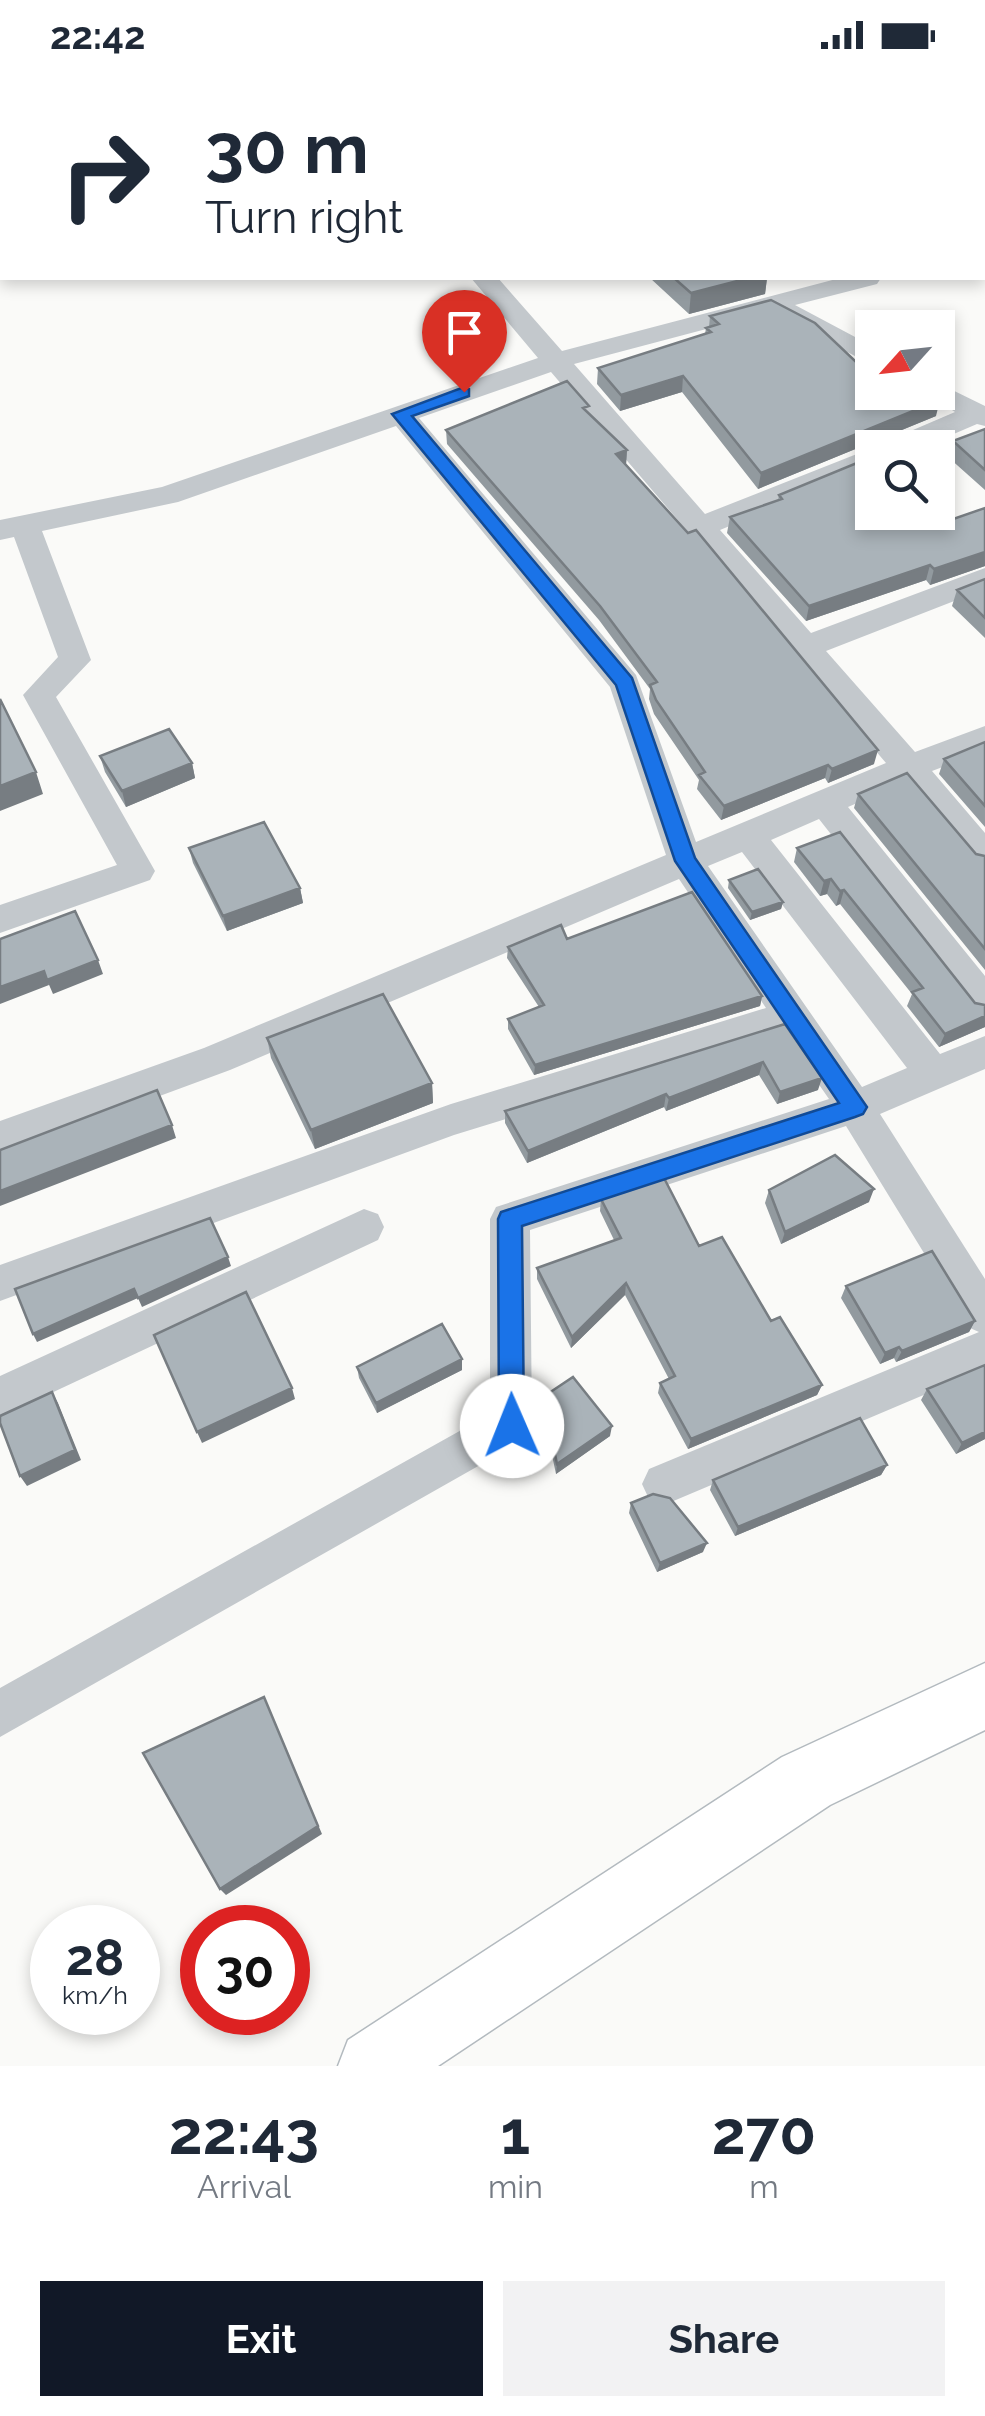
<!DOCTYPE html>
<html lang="en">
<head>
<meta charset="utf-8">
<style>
	:root { --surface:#fff; --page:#f2f2f3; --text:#1f2937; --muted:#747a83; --accent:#111827 }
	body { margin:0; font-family:Raleway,sans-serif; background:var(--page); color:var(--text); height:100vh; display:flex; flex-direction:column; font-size:38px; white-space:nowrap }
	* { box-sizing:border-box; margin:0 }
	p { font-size:32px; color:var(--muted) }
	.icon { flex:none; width:55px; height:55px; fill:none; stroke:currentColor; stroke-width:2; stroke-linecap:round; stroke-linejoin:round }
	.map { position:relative; height:1996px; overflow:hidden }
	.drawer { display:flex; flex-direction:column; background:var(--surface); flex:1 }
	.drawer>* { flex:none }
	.banner { position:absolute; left:0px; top:0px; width:985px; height:210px; box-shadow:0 5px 15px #0003; background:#fff; color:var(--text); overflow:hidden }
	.needle { width:65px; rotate:243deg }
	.tools { position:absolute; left:855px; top:240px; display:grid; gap:20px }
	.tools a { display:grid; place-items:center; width:100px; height:100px; border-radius:0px; background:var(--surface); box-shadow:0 5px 15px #0003; font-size:50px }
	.speed { position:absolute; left:30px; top:1835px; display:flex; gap:20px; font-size:50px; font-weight:700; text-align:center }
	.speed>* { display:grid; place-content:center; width:130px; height:130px; border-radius:50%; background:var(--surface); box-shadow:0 5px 15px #0003; line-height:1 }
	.speed small { font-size:25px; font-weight:400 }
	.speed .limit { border:15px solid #d22; background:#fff; color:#111 }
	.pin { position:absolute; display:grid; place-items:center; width:85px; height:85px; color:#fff; margin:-102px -42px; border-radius:50% 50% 50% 0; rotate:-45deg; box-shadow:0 0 10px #0007 }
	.pin .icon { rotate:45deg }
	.me { position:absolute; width:110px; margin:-55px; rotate:359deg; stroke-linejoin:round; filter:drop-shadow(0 0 8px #0008) }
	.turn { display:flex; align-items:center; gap:35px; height:210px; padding:0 40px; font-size:45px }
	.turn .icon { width:130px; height:130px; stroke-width:2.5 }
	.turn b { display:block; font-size:70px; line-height:85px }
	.eta { display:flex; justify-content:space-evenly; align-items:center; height:170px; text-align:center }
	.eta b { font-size:60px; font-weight:700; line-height:70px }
	.action { display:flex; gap:20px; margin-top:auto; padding:20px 40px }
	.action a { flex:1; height:115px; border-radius:0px; background:var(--accent); color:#fff; font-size:40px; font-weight:700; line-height:115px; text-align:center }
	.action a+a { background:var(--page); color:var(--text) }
	.status { display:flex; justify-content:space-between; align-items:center; height:70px; padding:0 50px; background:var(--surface); direction:ltr }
	.status svg { height:28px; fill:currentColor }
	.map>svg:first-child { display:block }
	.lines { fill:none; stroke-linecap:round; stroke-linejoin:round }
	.secondary-casing { stroke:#b3babf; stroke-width:3 }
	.primary-casing { stroke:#b5babe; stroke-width:3 }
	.minor { fill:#c3c8cc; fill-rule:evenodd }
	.secondary { fill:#fff; fill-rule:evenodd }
	.primary { fill:#fff; fill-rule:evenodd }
	.wall { fill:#929a9f }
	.shaded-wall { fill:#777d82 }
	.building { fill:#aab3b9; stroke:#777d82; stroke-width:2.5 }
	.route { fill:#1a73e8; stroke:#114b97; stroke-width:2.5 }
</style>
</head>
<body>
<div class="status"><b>22:42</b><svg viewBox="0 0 49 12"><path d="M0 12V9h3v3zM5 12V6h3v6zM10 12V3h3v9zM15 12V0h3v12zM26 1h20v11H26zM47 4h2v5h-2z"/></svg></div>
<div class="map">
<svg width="985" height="1996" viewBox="0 0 985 1996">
	<rect width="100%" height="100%" fill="#fafaf8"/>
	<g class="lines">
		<defs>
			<path id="secondary" d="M985,1593V1660L830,1735L438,1996H338L348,1970L782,1687Z"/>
			<path id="primary" d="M633,0H667L669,2H635Z
				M982,175H985V198H982Z"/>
		</defs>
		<use href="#secondary" class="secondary-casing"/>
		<use href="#primary" class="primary-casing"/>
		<path class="minor" d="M279,0H302L303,2H280Z
			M795,0H819L820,2H796Z
			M982,8L985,9V24L982,23Z
			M982,77H985V92H982Z
			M471,208H498L562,281L840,208H881L877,214L795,235L872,276V295L771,242L574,294L705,444L872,378V397L720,460L811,563L985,498V519L826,581L915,682L985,656V681L932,701L985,763V800L973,796L903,713L848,737L985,906V948L972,944L819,749L771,770L940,984L985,966V999L880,1044L985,1209V1299L664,1435L649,1429L642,1414L649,1399L979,1262L970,1258L846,1056L530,1160L532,1355L526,1369L0,1667V1618L490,1344V1149L496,1137L829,1029L783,963L454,1065L0,1231V1195L451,1034L766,938L679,809L230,1000L0,1085V1051L204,978L666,785L610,617L396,356L178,432L42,461L91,590L56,627L155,801L150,810L0,863V835L117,795L23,625L58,587L14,467L0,470V450L162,417L538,288ZM551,302L886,693L696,772L636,605L419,348ZM742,782L907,998L862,1017L708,796Z
			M938,313L985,336V356L977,354L921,378H881L885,372L955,342L925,322H938Z
			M364,1139L378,1144L384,1157L378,1170L0,1347V1306Z"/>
		<use href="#secondary" class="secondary"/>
		<use href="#primary" class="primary"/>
	</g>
	<path class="wall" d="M506,0H611L614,2H509Z
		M650,208H767L765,224L689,244Z
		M710,246L872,322L936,346L758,419L682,322L620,341L597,314L598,298L705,264L706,258L709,257Z
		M588,343L627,380L626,394L874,694L828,713L825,708L721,750L697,719L699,710L654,644L649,629L650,619L599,550L447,374L446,360Z
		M985,359V420L948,387L953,371Z
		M779,425L936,455L985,438V496L930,515L926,510L806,551L727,463L730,447L778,430Z
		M985,509V568L952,536L957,520Z
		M985,672V757L939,704L944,689Z
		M100,686L192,693L195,708L126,737L105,702Z
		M858,724L976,784L985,786V900L854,738Z
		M189,778L300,818L303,833L227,861L193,793Z
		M797,778L975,933L985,935V957L939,977L907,936L912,924L840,834L836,836L827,824L820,826L794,792Z
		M729,810L783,832L781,839L750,850L728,818Z
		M567,869L762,926L760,936L534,1005L508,959V949L539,937L507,888L508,877Z
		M785,954L818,1020L777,1034L759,1005L666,1041L664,1037L527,1093L505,1053V1041Z
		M267,968L432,1013L433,1033L315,1079L271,988Z
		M769,1120L869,1132L781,1174L765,1133Z
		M601,1129L699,1176L771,1251L822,1315L817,1325L688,1379L658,1323L660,1313L669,1309L625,1225L571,1278L537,1209V1198L614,1170L600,1141Z
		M846,1216L975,1251L969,1262L896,1292L894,1288L880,1294L841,1228Z
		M462,1289V1300L377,1343L359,1308L357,1297Z
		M985,1295V1369L956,1384L921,1330L927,1319Z
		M543,1327L610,1366L556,1404L542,1338Z
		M887,1395L881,1405L735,1466L710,1420L713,1410Z
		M631,1433L703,1482L657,1502L629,1443Z"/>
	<path class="shaded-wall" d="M749,208H767L765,224L689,244L691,223Z
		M683,306L682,322L620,341L621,325Z
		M940,330L936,346L758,419L761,403Z
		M627,380L626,395L616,384Z
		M985,482V496L930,515L934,499Z
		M930,495L926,510L806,551L809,536Z
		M878,680L874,694L828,713L832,699Z
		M192,693L195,708L126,737L122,721Z
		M828,695L825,708L721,750L724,736Z
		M36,702L43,724L0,741V716Z
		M831,809L827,824L820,826L824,811Z
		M300,818L303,833L227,861L223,846Z
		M844,820L840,834L836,836L840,821Z
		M783,832L781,839L750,850L752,842Z
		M98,890L103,904L53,924L47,910Z
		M44,901L49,915L0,934V917Z
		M762,926L760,936L534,1005L535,995Z
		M985,946V957L939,977L945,964Z
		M763,992L759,1005L666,1041L669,1028Z
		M822,1008L818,1020L777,1034L780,1022Z
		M432,1013L433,1033L315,1079L311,1060Z
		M666,1024L664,1037L527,1093L528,1081Z
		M172,1055L176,1068L0,1136V1121Z
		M874,1119L869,1132L781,1174L785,1162Z
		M228,1187L231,1196L142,1237L138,1228Z
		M626,1213L625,1225L571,1278L572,1267Z
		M134,1219L138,1228L37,1272L33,1264Z
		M975,1251L969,1262L896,1292L902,1281Z
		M899,1277L894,1288L880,1294L885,1283Z
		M462,1289V1300L377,1343L376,1333Z
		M822,1315L817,1325L688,1379L691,1369Z
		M292,1318L295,1329L202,1373L197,1362Z
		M52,1322L58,1333L81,1390L27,1416L20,1406Z
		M612,1356L610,1366L556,1404L557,1394Z
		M985,1362V1369L956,1384L962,1373Z
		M887,1395L881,1405L735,1466L738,1457Z
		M707,1473L703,1482L657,1502L660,1493Z
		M264,1627L322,1764L226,1825L220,1819Z"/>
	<path class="building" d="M532,0H611L614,2H536Z
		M674,208H749L691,223Z
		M771,230L815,253L872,307V322H931L940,330L761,403L683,306L621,325L598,298L711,262L706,258L719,254L710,246Z
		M567,311L589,336L583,338L627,380L616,384L688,463L696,460L878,680L832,699L828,695L724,736L699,705L705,702L656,630L650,615L657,612L600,536L446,360Z
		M985,359V400L953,371Z
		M869,388L872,391V442H924L936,455L985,438V482L934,499L930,495L809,536L730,447L782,429L779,425Z
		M985,509V548L957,520Z
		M0,629L36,702L0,716Z
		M169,659L192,693L122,721L100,686Z
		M985,672V736L944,689Z
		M907,703L976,784L985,786V879L858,724Z
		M264,752L300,818L223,846L189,778Z
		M840,762L975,933L985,935V946L945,964L912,922L923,918L844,820L840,821L831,809L824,811L797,778Z
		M758,799L783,832L752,842L729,810Z
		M692,822L762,926L535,995L508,949L544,935L508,877L561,855L567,869Z
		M75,841L98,890L47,910L44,901L0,917V869Z
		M383,924L432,1013L311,1060L267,968Z
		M785,954L822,1008L780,1022L763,992L669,1028L666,1024L528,1081L505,1041Z
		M157,1020L172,1055L0,1121V1080Z
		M835,1085L874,1119L785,1162L769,1120Z
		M664,1108L699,1176L722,1167L771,1251L780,1247L822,1315L691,1369L660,1313L675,1306L626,1213L572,1267L537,1198L621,1168L601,1129Z
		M210,1148L228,1187L138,1228L134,1219L33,1264L15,1219Z
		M932,1181L975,1251L902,1281L899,1277L885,1283L846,1216Z
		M246,1222L292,1318L197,1362L154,1265Z
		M442,1254L462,1289L376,1333L357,1297Z
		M985,1295V1362L962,1373L927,1319Z
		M573,1307L612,1356L557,1394L543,1327Z
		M52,1322L75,1380L20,1406L0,1353V1346Z
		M860,1348L887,1395L738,1457L713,1410Z
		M653,1424L670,1428L707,1473L660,1493L631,1433Z
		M264,1627L318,1756L220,1819L143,1683Z"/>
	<path class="route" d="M464,317L469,319V326L412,346L632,608L695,788L867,1037L863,1044L855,1047L522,1156L524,1356L521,1364L512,1368L502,1364L499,1356L498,1149L501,1142L839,1033L675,791L616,615L392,344Z"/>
</svg>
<div class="tools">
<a><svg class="needle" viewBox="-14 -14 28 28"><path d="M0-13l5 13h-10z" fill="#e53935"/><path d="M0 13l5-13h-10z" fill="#747a83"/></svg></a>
<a><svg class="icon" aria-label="search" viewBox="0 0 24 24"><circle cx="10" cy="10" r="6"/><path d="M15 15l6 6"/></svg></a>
</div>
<div class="speed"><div>28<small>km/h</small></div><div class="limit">30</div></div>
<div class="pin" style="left:464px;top:322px;background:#d93025"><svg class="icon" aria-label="arrive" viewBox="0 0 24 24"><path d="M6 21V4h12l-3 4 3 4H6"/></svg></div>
<svg class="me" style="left:512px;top:1356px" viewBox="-20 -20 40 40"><circle r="19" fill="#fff"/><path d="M0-13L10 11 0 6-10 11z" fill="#1a73e8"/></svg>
<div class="banner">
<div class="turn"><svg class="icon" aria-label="right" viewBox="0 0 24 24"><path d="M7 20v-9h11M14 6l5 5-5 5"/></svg><div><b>30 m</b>Turn right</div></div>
</div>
</div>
<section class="drawer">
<div class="eta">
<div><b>22:43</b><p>Arrival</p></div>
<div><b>1</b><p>min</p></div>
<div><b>270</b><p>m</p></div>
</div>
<div class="action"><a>Exit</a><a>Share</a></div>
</section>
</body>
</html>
